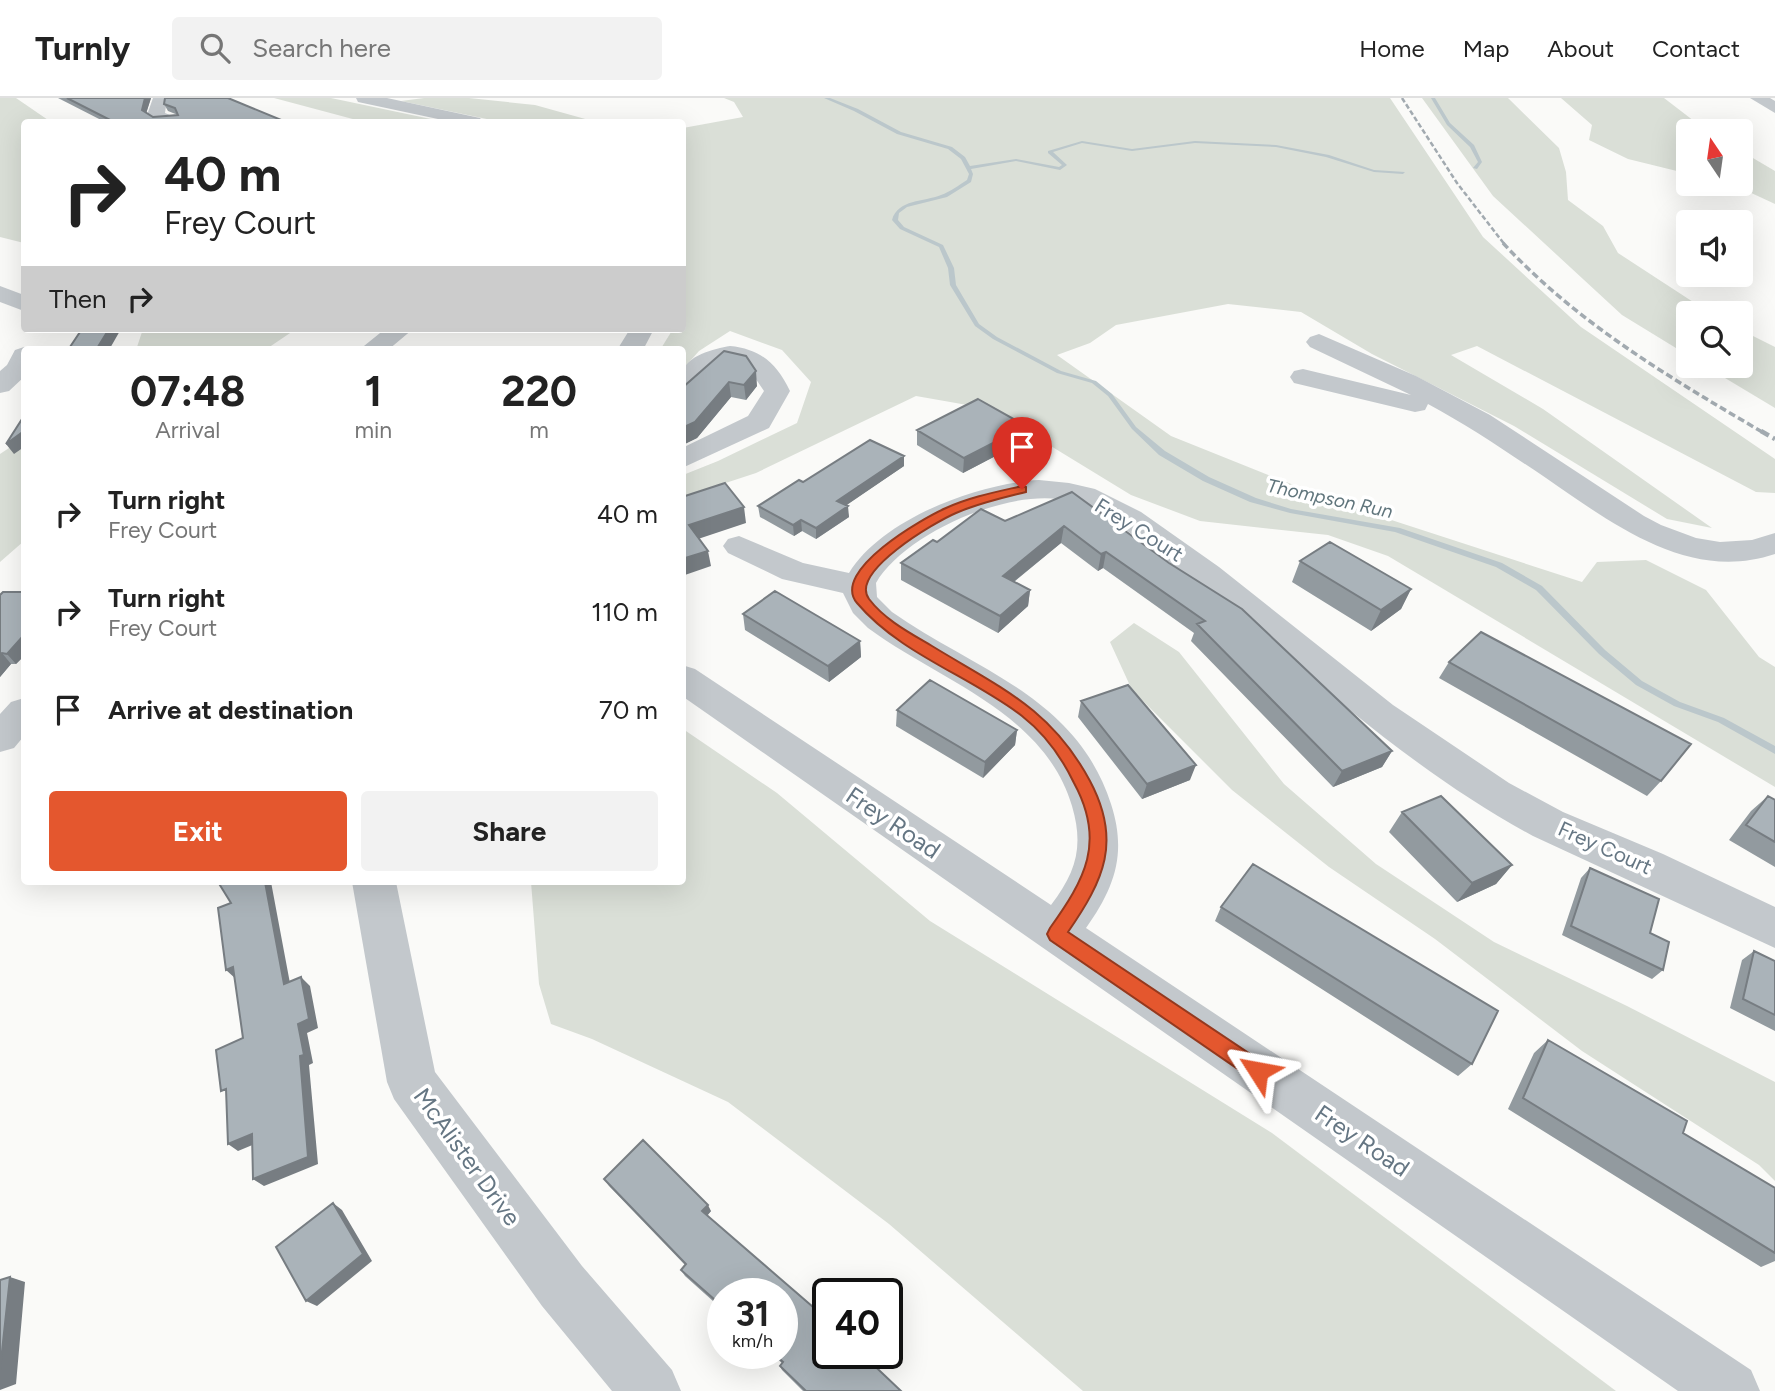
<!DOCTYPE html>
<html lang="en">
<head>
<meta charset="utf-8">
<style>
	:root { --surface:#fff; --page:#f2f2f2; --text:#222; --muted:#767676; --line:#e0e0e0; --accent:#e4572e }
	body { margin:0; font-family:Figtree,sans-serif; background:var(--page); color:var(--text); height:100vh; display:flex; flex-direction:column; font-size:26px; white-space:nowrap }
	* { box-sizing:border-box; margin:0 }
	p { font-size:23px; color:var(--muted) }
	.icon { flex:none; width:38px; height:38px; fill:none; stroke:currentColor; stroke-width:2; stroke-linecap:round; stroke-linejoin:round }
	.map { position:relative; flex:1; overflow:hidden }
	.drawer { position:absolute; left:21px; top:248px; width:665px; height:539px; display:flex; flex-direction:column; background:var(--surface); border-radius:7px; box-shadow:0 7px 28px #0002 }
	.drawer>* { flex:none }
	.top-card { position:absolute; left:21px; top:21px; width:665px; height:214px; border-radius:7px; box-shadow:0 7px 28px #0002; background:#fff; color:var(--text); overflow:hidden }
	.needle { width:46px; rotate:347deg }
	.controls { position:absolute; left:1676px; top:21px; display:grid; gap:14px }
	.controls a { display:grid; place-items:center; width:77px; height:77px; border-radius:7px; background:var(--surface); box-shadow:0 7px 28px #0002; font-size:35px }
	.speed { position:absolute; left:707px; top:1180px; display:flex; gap:14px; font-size:35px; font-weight:700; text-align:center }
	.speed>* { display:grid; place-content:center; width:91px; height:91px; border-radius:50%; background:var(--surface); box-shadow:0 7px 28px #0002; line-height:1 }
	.speed small { font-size:18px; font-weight:400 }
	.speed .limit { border:4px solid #111; border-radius:10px; background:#fff; color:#111 }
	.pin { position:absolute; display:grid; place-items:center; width:60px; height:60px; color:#fff; margin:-72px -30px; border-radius:50% 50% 50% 0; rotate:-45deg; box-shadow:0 0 7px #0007 }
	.pin .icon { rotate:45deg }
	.me { position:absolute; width:77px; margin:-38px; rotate:304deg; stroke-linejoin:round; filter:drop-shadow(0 0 5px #0008) }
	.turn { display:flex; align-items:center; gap:24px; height:147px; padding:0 28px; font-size:32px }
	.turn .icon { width:91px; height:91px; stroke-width:2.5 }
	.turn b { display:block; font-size:49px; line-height:60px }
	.then { display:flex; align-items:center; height:66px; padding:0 28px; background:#0003; gap:14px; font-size:26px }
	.eta { display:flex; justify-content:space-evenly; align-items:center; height:119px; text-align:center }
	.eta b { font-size:42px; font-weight:700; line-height:49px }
	.cta { display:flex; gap:14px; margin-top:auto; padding:14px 28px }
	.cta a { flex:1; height:80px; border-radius:7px; background:var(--accent); color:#fff; font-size:28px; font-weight:700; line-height:80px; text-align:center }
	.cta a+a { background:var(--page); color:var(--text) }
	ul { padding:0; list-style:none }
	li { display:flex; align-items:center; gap:21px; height:98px; padding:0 28px }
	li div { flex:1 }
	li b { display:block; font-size:26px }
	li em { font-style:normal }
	header { display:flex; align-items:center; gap:42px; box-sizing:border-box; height:98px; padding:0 35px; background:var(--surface); border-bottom:2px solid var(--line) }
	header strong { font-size:33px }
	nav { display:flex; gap:38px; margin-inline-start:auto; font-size:24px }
	.search { width:490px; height:63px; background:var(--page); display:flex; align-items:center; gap:18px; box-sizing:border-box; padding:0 24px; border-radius:7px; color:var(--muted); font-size:26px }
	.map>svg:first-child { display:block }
	.green { fill:#dadfd7 }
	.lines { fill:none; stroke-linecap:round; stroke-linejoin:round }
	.stream { fill:#bbc7cb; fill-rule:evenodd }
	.minor { fill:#c3c8cc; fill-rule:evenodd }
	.rail-far2 { stroke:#a2aab0; stroke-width:2.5; stroke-dasharray:5 2.5; stroke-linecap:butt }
	.rail-far1 { stroke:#a2aab0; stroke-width:3.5; stroke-dasharray:7 3.5; stroke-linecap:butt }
	.rail { stroke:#a2aab0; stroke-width:4.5; stroke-dasharray:9 4.5; stroke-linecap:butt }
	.wall { fill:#929a9f }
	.shaded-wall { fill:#777d82 }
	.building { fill:#aab3b9; stroke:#777d82; stroke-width:2 }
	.route { fill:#e4572e; stroke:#94391e; stroke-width:2 }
	.labels { text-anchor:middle; stroke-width:7; stroke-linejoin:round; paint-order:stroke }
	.far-water-label { font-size:19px; font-style:italic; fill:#60757c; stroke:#fff }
	.street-label { font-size:21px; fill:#657683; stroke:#fff }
	.near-street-label { font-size:24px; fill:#657683; stroke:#fff }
</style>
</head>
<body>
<header>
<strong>Turnly</strong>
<div class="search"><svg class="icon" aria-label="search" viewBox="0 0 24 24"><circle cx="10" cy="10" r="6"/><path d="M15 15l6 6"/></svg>Search here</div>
<nav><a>Home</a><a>Map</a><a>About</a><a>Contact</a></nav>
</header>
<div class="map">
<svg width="1775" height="1293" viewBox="0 0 1775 1293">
	<rect width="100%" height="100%" fill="#fafaf8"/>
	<path class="green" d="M0,0H16L51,24H24V145L0,139Z
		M274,0H331L445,24H364Z
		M424,0H469L535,7L596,24H501L401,3Z
		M724,0H1390L1483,139L1581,229L1775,361V395L1756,394L1477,248L1451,257L1543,311L1712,430L1667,421L1514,328L1372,256L1301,214L1228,206L1116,227L1090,245L1057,257L1171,338L1336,404L1582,484L1597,464L1646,462L1706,492L1759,559L1775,569V689L1388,458L1328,437L1200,423L1131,397L990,311L916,298L756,375L683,399V377L718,363L797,325L811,284L782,252L730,233L699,253L683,271L682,252H660L673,231H682L683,30L743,19L734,4Z
		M1422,0H1508L1559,50L1566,74L1568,102L1603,128L1618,155L1710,215H1689V258L1622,217L1493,98Z
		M1561,0H1664L1707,33H1689V76L1628,61L1589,42L1592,27Z
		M1741,53L1775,73V106L1732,86H1741Z
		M143,231H296L265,252H136Z
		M1741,232L1775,249V310L1705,268H1741Z
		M24,340V443L0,464V356Z
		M1134,525L1179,554L1284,686L1376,766L1494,844L1627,908L1775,984V1083L1759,1067L1582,953L1435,841L1329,769L1232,692L1132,592L1110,544Z
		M683,631L777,695L930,823L1272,1035L1616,1293H1083L889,1126L728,1004L592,941L551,926L539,886L531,784H682Z"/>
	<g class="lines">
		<path class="stream" d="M824,0H830L858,11L901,34L952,49L965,59L970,68L1016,61L1059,69L1062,67L1048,55V53L1082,43L1132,51L1195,43L1276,47L1329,57L1374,72L1405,74L1403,76L1374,74L1326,59L1276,49L1195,45L1132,53L1082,45L1053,54L1067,67L1060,72L1016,63L971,71L973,76L971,84L947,99L907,109L899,115L898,122L904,129L943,147L954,170L956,187L979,226L997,239L1061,273L1096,283L1112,296L1136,329L1165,353L1209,379L1256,400L1291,411L1400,430L1502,465L1542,488L1605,552L1642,583L1680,604L1724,620L1775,648V656L1718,624L1674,608L1636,587L1599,556L1536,492L1496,469L1395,434L1290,415L1250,404L1203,383L1159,357L1132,331L1108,298L1092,285L1057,275L993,241L975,228L950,187L948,170L939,149L900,131L892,122C898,101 924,104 941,97C950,94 959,87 967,82L969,76L961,61L948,51L897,36L854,13Z
			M1431,0H1435L1450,25L1474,47L1482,64L1477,71L1473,70L1478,64L1470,49L1447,27Z"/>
		<path class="minor" d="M153,0H167L165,15L177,20L179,24C168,24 155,27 147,17Z
			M356,0H387L480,20L483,24H452L358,4Z
			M1750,0H1770L1775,3V15Z
			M0,188L24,197V213L0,204Z
			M385,231H413L388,252H359Z
			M630,231H654L643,252H617Z
			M1319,236L1416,278L1490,317L1644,418L1661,427L1696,440L1720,444L1752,442L1775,435V456C1689,485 1613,426 1546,380C1507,354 1469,328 1428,306L1425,312L1415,314L1294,285L1290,279L1294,273L1303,271L1411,297L1310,249L1306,244L1310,239Z
			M730,248C761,251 777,266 790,293L769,330L682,370V350L748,318L764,293L749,271L730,263C707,270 702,295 682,300C682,293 681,284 682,276C686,257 714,251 730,248Z
			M24,249L33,252H24V279L9,293L0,295V273L7,267L15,252Z
			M1039,382L1069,385L1095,391L1141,414L1219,469L1393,607L1509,685L1563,714L1663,756L1775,809V850L1533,738C1440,688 1358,620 1277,552C1238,518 1199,486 1157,455C1131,435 1104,414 1072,404C1016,386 904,435 876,485L877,499L892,514C976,573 1076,598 1111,706C1127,755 1115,789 1086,830L1751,1272L1760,1293H1678L682,598V567L695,571L1051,807C1076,774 1084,749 1072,708C1044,614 940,583 868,530L853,515L843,495L782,481L728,455L723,448L728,441L739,438L803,465L849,475C882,421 978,385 1039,382Z
			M24,600V638L14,650L0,654V616L11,604Z
			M352,784H396L435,974L582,1168L672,1272L681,1293H612L542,1208L394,1001L387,984Z"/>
		<path class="rail-far2" d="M1402,0L1457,85L1505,147"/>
		<path class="rail-far1" d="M1503,145C1577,225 1670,280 1764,335"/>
		<path class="rail" d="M1761,333L1775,341"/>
	</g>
	<path class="wall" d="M58,0H151L146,15L153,19L178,17L168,13L164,6L286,24H105Z
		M724,253L757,288L746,302L731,299L697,340L682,347V290Z
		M917,332L1024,343L963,375L917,347Z
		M904,358V368L846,407L849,419L816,441L802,433L794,438L760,419L758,408L803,384Z
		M1072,394L1392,653L1382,669L1333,689L1191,543L1194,535L1103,470L1098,473L1061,445L1014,484L1030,492L1028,508L998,535L901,482V465L937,444L1005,423Z
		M1300,463L1411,491L1401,511L1371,533L1292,484Z
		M24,494V558L16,566H11L0,579V497Z
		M743,516L860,543L861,559L829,584L745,532Z
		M1449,564L1661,683L1647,698L1439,580Z
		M1081,603L1190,682L1142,701L1078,619Z
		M897,612L1017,632L1015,647L983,680L896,628Z
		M1768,698L1775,702V769L1729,742L1751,713Z
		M1402,714L1512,767L1496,786L1457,804L1389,734Z
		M1590,770L1650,835L1663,872L1652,881L1562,837L1581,780Z
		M1221,809L1472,966L1458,978L1215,823Z
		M1754,853L1775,863V933L1730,910L1742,862Z
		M1548,942L1683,1035L1775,1090V1163L1761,1169L1508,1011L1534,955Z
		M604,1081L711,1113L707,1118L901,1293H803L782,1272L780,1268L782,1265L770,1255H782L723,1195V1212L685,1178L681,1172L685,1167L609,1088Z"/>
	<path class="shaded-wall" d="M145,0H151L145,19L142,12Z
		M109,231H121L109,252H96Z
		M756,273L757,288L746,302L744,287Z
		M729,284L731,299L697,340L683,347L682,330Z
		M1026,328L1024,343L963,375L964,360Z
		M24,333V349L14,356L6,346Z
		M904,358V368L838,413L837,403Z
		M848,408L849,419L816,441V430Z
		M744,409L746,425L692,443L689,427Z
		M801,422L802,433L794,438L793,427Z
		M1064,428L1061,445L1001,494L1003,478Z
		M708,453L711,468L682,478V461Z
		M1106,454L1103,470L1098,473L1101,456Z
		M1411,491L1401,511L1371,533L1381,512Z
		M1030,492L1028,508L998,535L1000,518Z
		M24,537V558L16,566L7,556Z
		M860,543L861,559L829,584L828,568Z
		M2,555L11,566L0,579V557Z
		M1017,632L1015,647L983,680L985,664Z
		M1392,653L1382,669L1333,689L1342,673Z
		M1196,667L1190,682L1142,701L1147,686Z
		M1512,767L1496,786L1457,804L1472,785Z
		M265,784H271L292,896L284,886Z
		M233,869L236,881L226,872Z
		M301,879L310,888L318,930L307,935L313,965L309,967L318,1066L264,1088L253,1081L298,926Z
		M252,1036L262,1043L238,1053L228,1046Z
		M333,1105L342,1112L372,1163L317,1208L306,1203Z
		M708,1107L711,1113L705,1120L702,1113Z
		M10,1179L25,1184L16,1286L0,1292V1272Z"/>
	<path class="building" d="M67,0H145L142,12L153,19L178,17L175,10L164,6L165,0H228L286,24H112H114Z
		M82,231H109L96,252H68Z
		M724,253L746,258L756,273L744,287L729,284L695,324L682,330V290Z
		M978,301L1026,328L964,360L917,332Z
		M24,318V333L6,346Z
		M870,342L904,358L837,403L848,408L816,430L801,422L793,427L758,408L799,382L803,384Z
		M725,385L744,409L689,427L708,453L682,461V399Z
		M1072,394L1169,465L1242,511L1392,653L1342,673L1197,526L1205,523L1106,454L1101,456L1064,428L1003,478L1030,492L1000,518L901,465L933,442L937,444L981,411L1005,423Z
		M1330,444L1411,491L1381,512L1300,463Z
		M775,493L860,543L828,568L743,516Z
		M3,494H24V537L7,556L2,555L0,557V497Z
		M1481,534L1691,646L1661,683L1449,564Z
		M930,582L1017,632L985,664L897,612Z
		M1128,587L1196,667L1147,686L1081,603Z
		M1441,698L1512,767L1472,785L1402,714Z
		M1768,698L1775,702V744L1746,727Z
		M1253,766L1498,913L1472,966L1221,809Z
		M1590,770L1659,801L1650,835L1669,844L1663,872L1571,828Z
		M218,784H265L284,886L301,879L309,921L298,926L304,957L300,958L308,1059L253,1081L252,1036L228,1046L226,991L221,993L216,952L243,940L233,869L226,872L218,810L231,805Z
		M1754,853L1775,863V917L1743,901Z
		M1548,942L1687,1023L1683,1035L1775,1090V1155L1523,1000Z
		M643,1042L708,1107L702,1113L813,1209L828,1223V1255H861L901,1293H806L780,1268L783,1264L773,1255H782V1195H723V1209L681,1172L686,1166L604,1081Z
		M333,1105L363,1156L306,1203L276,1149Z
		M10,1179L0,1272V1182Z"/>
	<path class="route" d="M1022,388L1026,389V394C1002,400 979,405 956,415C935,424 849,474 869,501C885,522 910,535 932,548C999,589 1051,610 1090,683C1122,743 1104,782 1068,834L1265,966L1268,973L1265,980L1258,983L1251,980L1050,842L1047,836L1050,830C1085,781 1106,744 1074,685C1062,660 1045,636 1022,618C970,578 900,556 857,505C830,473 923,420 946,410C970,399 996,394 1022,388Z"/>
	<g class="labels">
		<g class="far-water-label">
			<text transform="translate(1330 400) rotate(12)" y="7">Thompson Run</text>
		</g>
		<g class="street-label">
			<text transform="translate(1139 432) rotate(32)" y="7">Frey Court</text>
			<text transform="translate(1605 750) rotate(24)" y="7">Frey Court</text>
		</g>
		<g class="near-street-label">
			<text transform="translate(893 725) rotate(34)" y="8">Frey Road</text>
			<text transform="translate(1362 1043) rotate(34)" y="8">Frey Road</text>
			<text transform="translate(467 1059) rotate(54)" y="8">McAlister Drive</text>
		</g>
	</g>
</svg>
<div class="controls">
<a><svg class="needle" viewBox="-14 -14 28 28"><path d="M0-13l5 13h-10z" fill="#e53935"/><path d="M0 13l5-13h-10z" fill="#767676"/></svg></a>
<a><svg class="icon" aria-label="sound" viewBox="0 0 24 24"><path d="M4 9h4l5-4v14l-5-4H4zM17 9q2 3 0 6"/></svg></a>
<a><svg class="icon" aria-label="search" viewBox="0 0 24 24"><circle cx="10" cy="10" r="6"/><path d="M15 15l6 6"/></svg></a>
</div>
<div class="speed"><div>31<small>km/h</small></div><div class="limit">40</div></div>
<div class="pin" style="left:1022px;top:391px;background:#d93025"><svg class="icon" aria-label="arrive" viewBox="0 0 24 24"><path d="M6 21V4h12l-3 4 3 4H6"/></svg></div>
<svg class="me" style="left:1258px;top:973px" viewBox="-20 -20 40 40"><path d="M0-17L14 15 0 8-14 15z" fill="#e4572e" stroke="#fff" stroke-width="4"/></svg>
<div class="top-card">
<div class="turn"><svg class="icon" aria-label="right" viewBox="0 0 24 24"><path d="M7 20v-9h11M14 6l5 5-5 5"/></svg><div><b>40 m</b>Frey Court</div></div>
<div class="then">Then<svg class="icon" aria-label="right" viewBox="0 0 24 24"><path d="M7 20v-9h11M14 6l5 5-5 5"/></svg></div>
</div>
<section class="drawer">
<div class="eta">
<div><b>07:48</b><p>Arrival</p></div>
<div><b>1</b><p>min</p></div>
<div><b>220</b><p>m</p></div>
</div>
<ul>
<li><svg class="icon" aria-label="right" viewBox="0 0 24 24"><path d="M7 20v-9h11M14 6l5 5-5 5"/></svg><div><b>Turn right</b><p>Frey Court</p></div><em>40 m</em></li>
<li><svg class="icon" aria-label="right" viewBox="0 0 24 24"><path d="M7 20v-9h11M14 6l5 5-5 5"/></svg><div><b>Turn right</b><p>Frey Court</p></div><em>110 m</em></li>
<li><svg class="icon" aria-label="arrive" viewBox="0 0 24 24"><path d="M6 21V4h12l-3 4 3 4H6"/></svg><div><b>Arrive at destination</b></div><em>70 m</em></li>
</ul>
<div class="cta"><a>Exit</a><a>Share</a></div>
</section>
</div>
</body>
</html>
